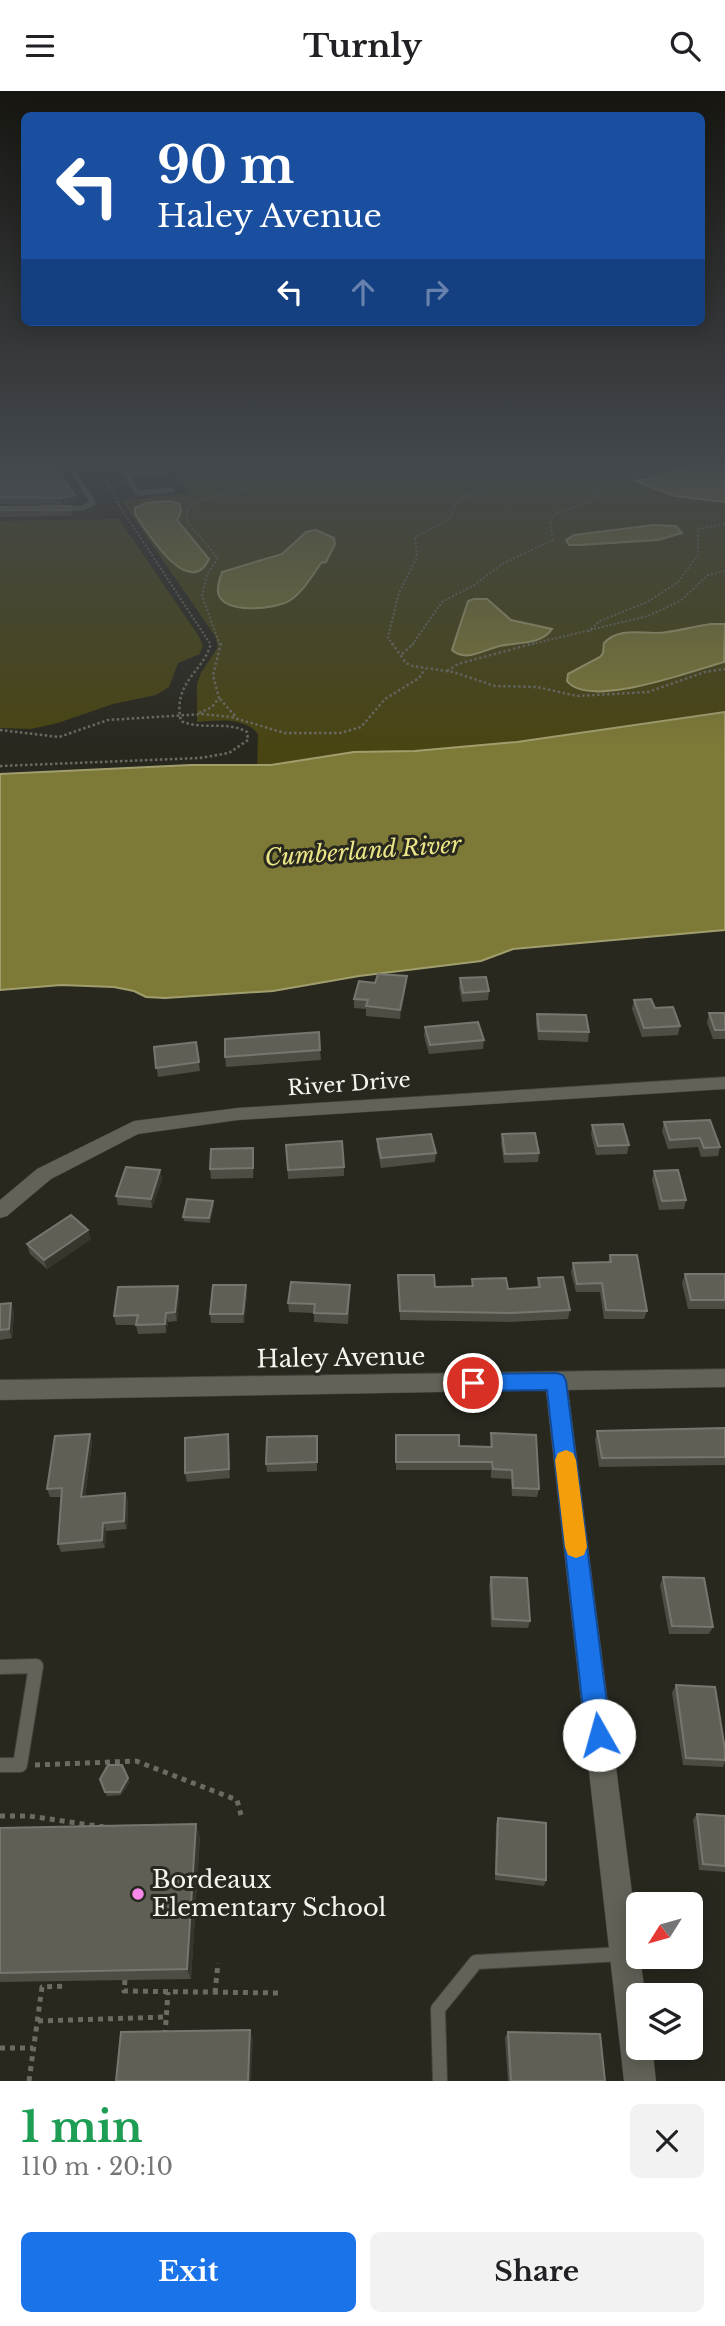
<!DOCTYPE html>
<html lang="en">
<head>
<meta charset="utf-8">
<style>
	:root { --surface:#fff; --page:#f2f2f2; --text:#202124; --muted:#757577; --accent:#1a73e8 }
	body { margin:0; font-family:"Libre Baskerville",serif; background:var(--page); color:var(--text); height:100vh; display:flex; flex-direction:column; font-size:26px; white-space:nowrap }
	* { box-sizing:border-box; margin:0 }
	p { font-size:23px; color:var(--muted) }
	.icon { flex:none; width:38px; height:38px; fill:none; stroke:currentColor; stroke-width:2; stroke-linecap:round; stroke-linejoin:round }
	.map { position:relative; height:1990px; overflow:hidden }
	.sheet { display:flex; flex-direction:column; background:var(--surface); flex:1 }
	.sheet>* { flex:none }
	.hud { position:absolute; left:21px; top:21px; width:684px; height:214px; border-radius:10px; box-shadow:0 4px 18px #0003; background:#1a4fa0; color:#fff; overflow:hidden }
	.needle { width:46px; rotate:233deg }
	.buttons { position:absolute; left:626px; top:1801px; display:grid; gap:14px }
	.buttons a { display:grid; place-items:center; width:77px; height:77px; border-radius:10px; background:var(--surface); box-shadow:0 4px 18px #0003; font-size:35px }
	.pin { position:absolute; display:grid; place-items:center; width:60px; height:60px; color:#fff; margin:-30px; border:4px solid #fff; border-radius:50%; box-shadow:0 2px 7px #0007 }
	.me { position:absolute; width:77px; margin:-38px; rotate:353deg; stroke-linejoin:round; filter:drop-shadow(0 0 5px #0008) }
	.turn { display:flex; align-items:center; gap:24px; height:147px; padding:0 21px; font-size:32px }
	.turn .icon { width:91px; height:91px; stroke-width:2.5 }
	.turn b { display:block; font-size:49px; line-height:60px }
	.lanes { display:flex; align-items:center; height:66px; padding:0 21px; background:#0003; justify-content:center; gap:35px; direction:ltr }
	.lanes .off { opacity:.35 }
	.round { display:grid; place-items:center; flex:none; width:74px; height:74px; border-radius:10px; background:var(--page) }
	.summary { display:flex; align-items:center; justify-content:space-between; height:119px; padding:0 21px }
	h1 { font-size:42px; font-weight:800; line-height:52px; color:#1e9e55 }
	.action { display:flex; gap:14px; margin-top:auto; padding:14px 21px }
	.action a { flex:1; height:80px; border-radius:10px; background:var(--accent); color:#fff; font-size:28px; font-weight:800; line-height:80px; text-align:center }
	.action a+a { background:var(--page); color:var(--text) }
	header { display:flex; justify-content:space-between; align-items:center; height:91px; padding:0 21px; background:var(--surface); font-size:32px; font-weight:800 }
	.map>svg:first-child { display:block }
	.green { fill:#494513 }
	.water { fill:#7d7937; stroke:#a19e6e; stroke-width:2 }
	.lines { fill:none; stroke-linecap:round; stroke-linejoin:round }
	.service-far1-casing { stroke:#43433c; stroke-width:6 }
	.service-casing { stroke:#43433c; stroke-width:16 }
	.minor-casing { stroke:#43433c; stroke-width:1 }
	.path-far2 { stroke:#6b6b62; stroke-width:2; stroke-dasharray:2 2; stroke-linecap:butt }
	.path-far1 { stroke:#6b6b62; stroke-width:2.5; stroke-dasharray:2.5 2.5; stroke-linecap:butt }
	.path { stroke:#6b6b62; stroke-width:5; stroke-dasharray:5 5; stroke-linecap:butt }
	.service-far1 { stroke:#626258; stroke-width:5 }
	.service { stroke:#626258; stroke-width:14 }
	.minor { fill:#626258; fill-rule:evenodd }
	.wall { fill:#4e4d44 }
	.shaded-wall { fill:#37362d }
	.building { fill:#605f56; stroke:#77766e; stroke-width:2 }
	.route { fill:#1a73e8; stroke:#114b97; stroke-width:2 }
	.slow { fill:#f59e0b }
	.poi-dot { fill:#f888ea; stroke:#29281f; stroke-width:2.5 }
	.labels { text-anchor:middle; stroke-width:6; stroke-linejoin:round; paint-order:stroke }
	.street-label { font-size:21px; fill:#f5f5ef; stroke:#29281f }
	.water-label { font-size:23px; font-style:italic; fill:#eae586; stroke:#29281f }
	.near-street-label { font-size:24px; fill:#f5f5ef; stroke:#29281f }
	.near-poi-label { font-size:24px; fill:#f5f5ef; stroke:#29281f; text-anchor:start }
</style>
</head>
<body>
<header><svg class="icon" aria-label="menu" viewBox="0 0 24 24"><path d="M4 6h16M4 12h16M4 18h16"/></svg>Turnly<svg class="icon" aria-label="search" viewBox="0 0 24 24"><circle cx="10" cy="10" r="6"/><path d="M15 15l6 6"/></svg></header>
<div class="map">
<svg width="725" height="1990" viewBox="0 0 725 1990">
	<rect width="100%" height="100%" fill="#29281f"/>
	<path class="green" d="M120,376H725V631L257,686L258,643C243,625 217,630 197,631V593L201,582L218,556L215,545L122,410L189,402L173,377L141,379Z
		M119,428L198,544L203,554L200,563L178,572L169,596L156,604L113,613L58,632L31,638L0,637V430Z"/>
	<path class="water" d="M687,376H725V411L675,405L635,390L666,384Z
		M169,410L180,413L181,421L177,429L209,468C189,510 147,441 135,423V417L146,412Z
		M654,434L676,435L682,442L658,449L580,454H569L566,449L574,444Z
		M316,439L334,447L335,453L326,471L321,472C313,484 302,502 289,510C275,518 224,524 218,502C217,497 220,486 222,481L282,463L306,441Z
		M474,508H487L511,529L552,538C542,554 517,551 500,555C485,558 466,572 452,559L468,510Z
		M711,533H725L724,571C694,579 589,619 567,590L568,583L600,566L603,562L604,552C621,534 647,545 667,541C682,539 696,535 711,533Z
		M725,621V839L513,858L481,870L359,885L273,900L165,907L146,906L134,900L114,896L61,894L0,899V683L191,674H271L354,661L415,660L517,651Z"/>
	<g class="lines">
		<defs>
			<path id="service-far1" d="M113,376L125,382L138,402L172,399
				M126,384L165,380
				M0,385L5,376
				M62,418L83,417L93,412L71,376"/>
			<path id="service" d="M0,1576L36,1575L20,1674H0
				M440,1990L438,1918L476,1871L622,1863"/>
			<path id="minor" d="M725,986V998L238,1029L138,1043L51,1088L7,1125L0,1127V1109L37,1078L134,1030L238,1017Z
				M725,1278V1296L568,1299L645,1904H639V1956H652L656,1990H624L546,1299L0,1309V1289Z"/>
		</defs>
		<use href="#service-far1" class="service-far1-casing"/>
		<use href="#service" class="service-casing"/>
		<use href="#minor" class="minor-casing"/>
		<path class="path-far2" d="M104,385L121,417L211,554
			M588,541L600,530L647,511L677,492L698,464V438L725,433
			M220,554L202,505L207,483L218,467L189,433L186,427L189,414C212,404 239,398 263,395C293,390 323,400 346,376
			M393,554L388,546L399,502L417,466L415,446L450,428L455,412L460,408L536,376
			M412,554L442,511L474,494L502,473L553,449L550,432L555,423L591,410L600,397L608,393L681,376
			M528,554L648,525L680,510L708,484L725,480"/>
		<path class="path-far1" d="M392,552L406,572L412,575L453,581L495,595L537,596L577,605L648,601L705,581L725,578
			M402,563L414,552
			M447,580L458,573L535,552
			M220,608L236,626
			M199,622L212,616L219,607L213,584L221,552
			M0,639L59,646L108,629L203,623L231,626L285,642H340L361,636L385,608L419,587L425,578
			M0,675L200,667L229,662L248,649L247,641C226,629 203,640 181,630C172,591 204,581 211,552"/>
		<path class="path" d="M35,1674L136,1670L237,1709L241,1724
			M0,1725H29L104,1736
			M125,1889L124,1900L278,1902
			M215,1902L218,1872
			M38,1930L166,1926
			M165,1944L168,1901
			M0,1957H33
			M29,1990L42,1896L67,1895"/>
		<use href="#service-far1" class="service-far1"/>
		<use href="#service" class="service"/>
		<use href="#minor" class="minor"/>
	</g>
	<path class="wall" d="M0,383L75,404L76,411L62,414L0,413Z
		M71,415L72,422L71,425L0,426V416Z
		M407,885L406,894L400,928L366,925V918L354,917V908L375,892Z
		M460,887L489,900L488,909L462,911L459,896Z
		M634,909L655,917L680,935L678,944L642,946L632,918Z
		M709,922H725V948H713L707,932Z
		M537,923L589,941L588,951L538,949L536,932Z
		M425,936L484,949L483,958L429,963L424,945Z
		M196,951L200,980L158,986L154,956Z
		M320,959L321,969L226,976L225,966Z
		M664,1031L720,1056L718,1065L701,1066L698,1056L668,1058L662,1040Z
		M592,1034L629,1054L627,1063L596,1064L591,1043Z
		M502,1043L539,1062L538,1071L504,1072L501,1052Z
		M377,1048L436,1062L435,1071L381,1077L377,1057Z
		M286,1054L344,1076V1085L288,1088Z
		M254,1066L253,1087L211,1088L210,1078Z
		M160,1079L162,1088L152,1117L118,1114L116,1105Z
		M654,1080L686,1109L684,1118L659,1119L652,1089Z
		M214,1114L210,1132L184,1130L183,1126Z
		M91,1148L47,1178L30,1163L27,1153Z
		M610,1164L647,1220L644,1228H604L600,1201H576L571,1181L573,1172L608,1171Z
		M685,1183H725V1218H688L682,1192Z
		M398,1184L435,1196L471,1195L472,1188L508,1198L537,1197L538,1187L570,1219L568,1228L510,1231L400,1229Z
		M178,1195L179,1204L177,1230L168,1231L166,1242L138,1243L136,1234H116L114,1225Z
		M350,1203L348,1233L314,1231V1222L289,1221L288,1212Z
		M247,1204L244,1232H211L210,1223Z
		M0,1213L14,1221L12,1247L0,1249Z
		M725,1337V1374L599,1376L595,1349L597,1340Z
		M491,1342L539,1398L537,1406L512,1405L511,1388L491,1387V1379H396V1344L459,1355L490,1356Z
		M90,1343L92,1352L85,1406L125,1402L128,1410L127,1438L106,1440L105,1457L61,1461L58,1453L61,1406H50L47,1398Z
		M228,1343L230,1387L187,1391L185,1382Z
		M317,1345V1380L267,1381L266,1373Z
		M491,1486L530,1530L528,1537L491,1536L489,1494Z
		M663,1486L713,1536L709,1543H669L660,1494Z
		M676,1594L725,1659V1671L723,1676L683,1674L672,1602Z
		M128,1687L130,1691L121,1704L107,1705L100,1688Z
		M697,1723L725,1725V1781L699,1779L693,1729Z
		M498,1727L546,1789L544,1795L495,1789L496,1733Z
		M0,1737L200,1745L191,1888L0,1891Z
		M508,1941L605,1990H508L505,1947Z"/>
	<path class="shaded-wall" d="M75,404L76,411L62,414L61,407Z
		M407,885L406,894L400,928V919Z
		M160,1079L162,1088L152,1117L151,1108Z
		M213,1110L214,1114L210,1132L209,1127Z
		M88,1139L91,1148L47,1178L44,1169Z
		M246,1194L247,1204L244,1232L243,1223Z
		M178,1195L179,1204L177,1230L175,1221Z
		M11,1212L14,1221L12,1247L9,1238Z
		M166,1222L168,1231L166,1242L165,1233Z
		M90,1343L92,1352L84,1414L81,1406Z
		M228,1343L229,1352L230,1387L229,1378Z
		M125,1402L128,1410L127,1438L124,1430Z
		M103,1432L106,1440L105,1457L102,1449Z
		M128,1687L130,1691L121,1704L120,1701Z
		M196,1733L200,1745L191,1888L187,1878Z
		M250,1939L253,1948L251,1990H248Z"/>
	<path class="building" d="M6,376H56L75,404L61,407L0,406V383L2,382Z
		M71,415L70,419H0V416Z
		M378,883L407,885L400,919L366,915L368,909L354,908L359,890L375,892Z
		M486,886L489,900L463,902L460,887Z
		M651,908L655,917L673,916L680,935L644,937L634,909Z
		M709,922H725V939H715Z
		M537,923L586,924L589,941L539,940Z
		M478,931L484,949L430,954L425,936Z
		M319,941L320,959L225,966V948Z
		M196,951L199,971L156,977L154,956Z
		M710,1029L720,1056L704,1057L700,1047L670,1049L664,1031Z
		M623,1033L629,1054L598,1055L592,1034Z
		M535,1042L539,1062L505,1063L502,1043Z
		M431,1043L436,1062L381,1067L377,1048Z
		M342,1050L344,1076L288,1079L286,1054Z
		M253,1057V1077L210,1078L211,1058Z
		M126,1076L160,1079L151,1108L116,1105Z
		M678,1079L686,1109L662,1110L654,1080Z
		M187,1108L213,1110L209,1127L183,1126Z
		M71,1124L88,1139L44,1169L27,1153Z
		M610,1164H637L647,1220L606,1219L602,1192L577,1193L573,1172L611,1171Z
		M685,1183H725V1209H691Z
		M398,1184H434L435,1196L473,1195L472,1188L506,1187L508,1198L540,1196L538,1187L563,1186L570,1219L511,1222L400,1220Z
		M291,1191L350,1194L347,1223L314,1222L315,1213L288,1212Z
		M213,1194H246L243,1223H210Z
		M178,1195L175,1221L166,1222L165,1233L136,1234L138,1224L114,1225L118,1196Z
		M11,1212L9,1238L0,1239V1213Z
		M725,1337V1366L602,1367L597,1340Z
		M491,1342L536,1344L539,1398L513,1397L512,1379L493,1378L492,1371H396V1344H459V1355L492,1356Z
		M90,1343L81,1406L125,1402L124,1430L103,1432L102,1449L58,1453L62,1397L47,1398L55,1345Z
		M228,1343L229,1378L185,1382V1347Z
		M317,1345V1371L266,1373L267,1346Z
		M491,1486L527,1487L530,1530L493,1528Z
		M663,1486L704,1487L713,1536L672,1535Z
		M676,1594L715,1596L725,1659V1669L686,1667Z
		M108,1674H122L128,1687L120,1701H105L100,1688Z
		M697,1723L725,1725V1775L703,1773Z
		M498,1727L546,1732V1789L496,1783Z
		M196,1733L187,1878L0,1882V1737Z
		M250,1939L248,1990H116L121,1941Z
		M508,1941L600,1943L605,1990H511Z"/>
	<linearGradient id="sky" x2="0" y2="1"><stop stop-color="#171611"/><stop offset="0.57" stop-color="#43484d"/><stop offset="1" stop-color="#43484d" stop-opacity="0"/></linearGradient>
	<rect width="725" height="655" fill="url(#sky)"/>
	<path class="route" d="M556,1282L563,1284L566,1290L611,1644L607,1653L599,1657L590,1653L586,1644L547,1299L473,1300L466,1298L463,1292L466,1285L473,1283Z"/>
	<path class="slow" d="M566,1359L573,1362L576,1369L587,1456L584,1464L576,1467L568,1464L565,1456L555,1369L558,1362Z"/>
	<circle class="poi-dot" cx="138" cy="1803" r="7"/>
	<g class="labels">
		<g class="street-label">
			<text transform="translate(349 993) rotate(-4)" y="7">River Drive</text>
		</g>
		<g class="water-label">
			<text transform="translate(363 760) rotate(-4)" y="8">Cumberland River</text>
		</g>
		<g class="near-street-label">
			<text transform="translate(341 1267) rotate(-1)" y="8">Haley Avenue</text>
		</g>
		<g class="near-poi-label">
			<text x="152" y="1797">Bordeaux<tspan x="152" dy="28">Elementary School</tspan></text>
		</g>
	</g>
</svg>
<div class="buttons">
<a><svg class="needle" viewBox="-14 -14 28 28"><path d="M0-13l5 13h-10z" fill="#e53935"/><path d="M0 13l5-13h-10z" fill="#757577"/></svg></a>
<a><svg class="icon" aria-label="layers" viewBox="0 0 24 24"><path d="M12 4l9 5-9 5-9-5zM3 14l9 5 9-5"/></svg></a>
</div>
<div class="pin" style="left:473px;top:1292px;background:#d93025"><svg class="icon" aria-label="arrive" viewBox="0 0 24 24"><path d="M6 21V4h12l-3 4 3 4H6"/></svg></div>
<svg class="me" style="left:599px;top:1644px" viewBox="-20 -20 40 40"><circle r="19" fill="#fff"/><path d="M0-13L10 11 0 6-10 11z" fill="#1a73e8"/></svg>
<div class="hud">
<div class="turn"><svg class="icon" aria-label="left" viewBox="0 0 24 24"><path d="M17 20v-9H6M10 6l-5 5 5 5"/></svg><div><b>90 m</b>Haley Avenue</div></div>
<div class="lanes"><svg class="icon" aria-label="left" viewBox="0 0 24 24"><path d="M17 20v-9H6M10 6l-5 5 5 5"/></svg><svg class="icon off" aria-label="ahead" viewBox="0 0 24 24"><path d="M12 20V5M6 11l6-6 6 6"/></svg><svg class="icon off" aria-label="right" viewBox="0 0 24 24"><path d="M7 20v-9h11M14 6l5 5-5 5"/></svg></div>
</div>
</div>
<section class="sheet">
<div class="summary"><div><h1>1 min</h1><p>110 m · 20:10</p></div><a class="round"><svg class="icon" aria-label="close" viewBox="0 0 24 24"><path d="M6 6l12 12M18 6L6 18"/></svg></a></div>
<div class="action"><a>Exit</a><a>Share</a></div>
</section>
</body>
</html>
